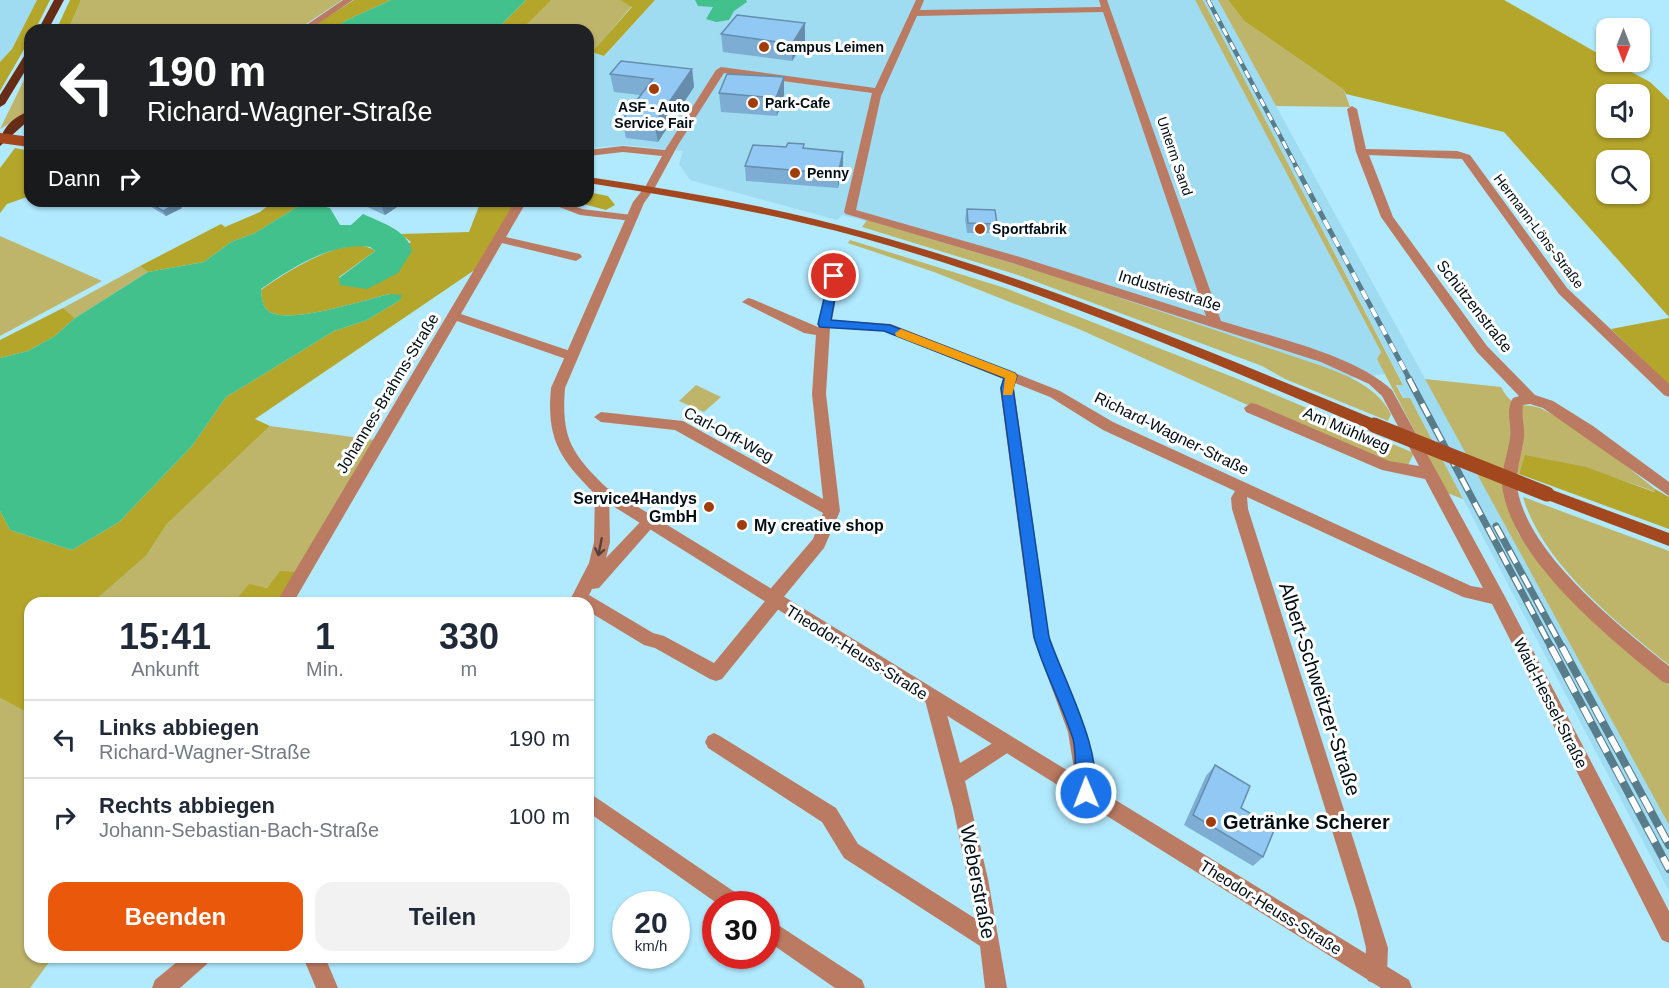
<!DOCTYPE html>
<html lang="de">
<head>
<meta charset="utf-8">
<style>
	:root { --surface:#fff; --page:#f2f2f3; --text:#1f2937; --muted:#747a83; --line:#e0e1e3; --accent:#ea580c }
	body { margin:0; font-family:Helvetica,sans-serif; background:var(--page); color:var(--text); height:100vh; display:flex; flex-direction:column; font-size:22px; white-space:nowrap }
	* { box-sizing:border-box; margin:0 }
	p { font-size:20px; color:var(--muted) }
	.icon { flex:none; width:33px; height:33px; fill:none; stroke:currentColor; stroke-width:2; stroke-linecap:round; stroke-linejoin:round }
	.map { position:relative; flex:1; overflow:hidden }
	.side { position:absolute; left:24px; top:597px; width:570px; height:366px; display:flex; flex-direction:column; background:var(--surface); border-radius:18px; box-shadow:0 2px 4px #0004 }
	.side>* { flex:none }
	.guide { position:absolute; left:24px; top:24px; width:570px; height:183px; border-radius:18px; box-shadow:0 2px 4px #0004; background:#202124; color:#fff; overflow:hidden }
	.needle { width:39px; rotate:180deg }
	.buttons { position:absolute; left:1596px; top:18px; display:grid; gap:12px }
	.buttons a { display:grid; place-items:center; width:54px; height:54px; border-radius:12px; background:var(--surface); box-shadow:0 2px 4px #0004; font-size:30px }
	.speed { position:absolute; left:612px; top:891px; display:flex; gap:12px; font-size:30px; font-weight:700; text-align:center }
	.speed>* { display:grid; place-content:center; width:78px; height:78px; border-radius:50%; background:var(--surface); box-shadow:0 2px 4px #0004; line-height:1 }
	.speed small { font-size:15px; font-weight:400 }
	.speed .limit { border:9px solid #d22; background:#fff; color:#111 }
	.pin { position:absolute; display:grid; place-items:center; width:51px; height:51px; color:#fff; margin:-26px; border:3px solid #fff; border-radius:50%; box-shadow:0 2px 6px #0007 }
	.me { position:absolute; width:66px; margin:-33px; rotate:359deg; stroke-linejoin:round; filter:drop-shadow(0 0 4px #0008) }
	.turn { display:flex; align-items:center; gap:21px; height:126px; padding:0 24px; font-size:27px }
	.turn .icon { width:78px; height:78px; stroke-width:2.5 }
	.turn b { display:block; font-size:42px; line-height:51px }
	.then { display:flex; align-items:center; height:57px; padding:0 24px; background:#0003; gap:12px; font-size:22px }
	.eta { display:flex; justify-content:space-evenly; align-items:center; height:102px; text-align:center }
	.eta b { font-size:36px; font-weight:700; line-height:42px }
	.cta { display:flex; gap:12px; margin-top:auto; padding:12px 24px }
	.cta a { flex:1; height:69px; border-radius:18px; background:var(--accent); color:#fff; font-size:24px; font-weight:700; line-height:69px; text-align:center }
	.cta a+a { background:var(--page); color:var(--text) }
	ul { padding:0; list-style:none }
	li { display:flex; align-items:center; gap:18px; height:78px; padding:0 24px; border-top:2px solid var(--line) }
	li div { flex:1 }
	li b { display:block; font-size:22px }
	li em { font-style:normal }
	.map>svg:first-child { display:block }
	.built { fill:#9fdcf2 }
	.green { fill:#beb56b }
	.forest { fill:#b4a52b; fill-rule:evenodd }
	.water { fill:#42c18d }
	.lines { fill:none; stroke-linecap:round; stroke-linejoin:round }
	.minor { fill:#bb7b62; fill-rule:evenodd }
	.tertiary { fill:#bb7b62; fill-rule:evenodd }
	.secondary { fill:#a3471e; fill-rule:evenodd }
	.trunk { fill:#662c15; fill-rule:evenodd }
	.rail-far3-casing { stroke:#587c89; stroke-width:4.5 }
	.rail-far2-casing { stroke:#587c89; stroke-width:5 }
	.rail-far1-casing { stroke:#587c89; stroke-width:7 }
	.rail-casing { stroke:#587c89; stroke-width:8 }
	.rail-far3 { stroke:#fff; stroke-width:3; stroke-dasharray:8; stroke-linecap:butt }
	.rail-far2 { stroke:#fff; stroke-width:4; stroke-dasharray:10; stroke-linecap:butt }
	.rail-far1 { stroke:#fff; stroke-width:4.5; stroke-dasharray:14; stroke-linecap:butt }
	.rail { stroke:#fff; stroke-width:6; stroke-dasharray:17; stroke-linecap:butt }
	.secondary-bridge-far1 { stroke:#a3471e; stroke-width:10 }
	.secondary-bridge { stroke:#a3471e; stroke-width:15 }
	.wall { fill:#7dadd2 }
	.shaded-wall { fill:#668dab }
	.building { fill:#91c9f4; stroke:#668dab; stroke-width:1.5 }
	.oneway { stroke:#544038 }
	.route { fill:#1a73e8; stroke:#114b97; stroke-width:1.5 }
	.slow { fill:#f59e0b }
	.poi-dot { fill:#a13d08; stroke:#fff; stroke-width:2 }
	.labels { text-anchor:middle; stroke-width:6; stroke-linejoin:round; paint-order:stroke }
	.far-poi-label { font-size:14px; font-weight:bold; fill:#000f15; stroke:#fff; text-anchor:start }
	.far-street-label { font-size:14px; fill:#000f15; stroke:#fff }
	.street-label { font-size:16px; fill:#000f15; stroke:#fff }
	.poi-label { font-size:16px; font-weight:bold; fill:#000f15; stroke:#fff; text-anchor:end }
	.near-street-label { font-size:20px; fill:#000f15; stroke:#fff }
	.near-poi-label { font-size:20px; font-weight:bold; fill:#000f15; stroke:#fff; text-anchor:start }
</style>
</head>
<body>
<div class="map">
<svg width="1669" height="988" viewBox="0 0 1669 988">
	<rect width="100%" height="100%" fill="#b1e9fe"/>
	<path class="built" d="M0,0H37L12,49L0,62Z
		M655,0H1195L1381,352L1377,359L1386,374L1350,378L927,236L842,215L837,220L690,180L679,164L683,151L626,145L588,148V61L595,53L605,56Z
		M1203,0H1218L1669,825V891L1410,398H1404L1396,384H1403Z"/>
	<path class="green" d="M81,0H342L297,30H68Z
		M550,0H620L632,6L588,57V30H518Z
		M1195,0H1203L1403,385H1396L1403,398H1410L1463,499L1447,493L1377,359L1381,352Z
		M1218,0H1228L1244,21L1344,90L1350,107L1276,106Z
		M24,80L30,82V111L0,129Z
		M867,220L1052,275L1322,366C1350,377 1376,386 1391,414L1388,421L1285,379L1262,366L1018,275L862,227Z
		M0,236L102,281L0,336Z
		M850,240L1005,288L1238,379L1414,453L1406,469L1252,407L1081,330L934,272L848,243Z
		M140,266L148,272L75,318L63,308Z
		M1425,379L1501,387C1515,414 1528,400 1546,411C1586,432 1620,461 1655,489V492C1612,476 1571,462 1525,456L1519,474L1502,468L1503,489L1518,533L1553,579L1623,647L1669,685V825Z
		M696,385L721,397L704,412L679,401Z
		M270,426L375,440L296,572H280L267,588L249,585L233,603H92L146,556L167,524Z
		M1523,497L1669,551V665C1617,623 1542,563 1523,497Z
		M0,698L30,714V957H53L30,988H0Z"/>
	<path class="forest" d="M37,0H50L35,30H30V39L0,91V62L12,49Z
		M70,0H81L68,30H56Z
		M354,0H391L345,21L334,30H307Z
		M526,0H551L521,30H496Z
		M620,0H655L604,56L592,52L632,7Z
		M1228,0H1504L1606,58V62H1613L1650,82L1669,100V317L1504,132L1346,94L1344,90L1244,21ZM1606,94H1640V128H1606ZM1606,160H1640V194H1606Z
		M15,148L30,151V196L7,204L0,213V168Z
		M588,192L608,196L615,205L606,210L572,201H588Z
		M274,201L305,202L255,233L231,242L204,262L148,272L140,266L221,224L225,227L260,212Z
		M481,201H517L479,267L255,419L270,426L167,524L146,556L92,603H30V714L0,698V511L10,530L72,550L119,522L192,446L226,397L334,331L367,320L400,300L390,294C364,300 295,323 272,313C262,309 262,299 261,290C283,274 349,231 375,251L339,277L341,285L411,242L401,234L469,232Z
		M63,308L75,318L55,336L28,351L0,358V340Z
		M1669,318V385L1611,329Z
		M1525,455L1586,467L1654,492L1655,489L1669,497V529L1519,474Z
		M280,571L296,572L278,603H233L249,584L267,588Z"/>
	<path class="water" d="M391,0H526L496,30H334L345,21Z
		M695,0H746L747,2L734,11L729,20L716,22L706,19L713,7L698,6Z
		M305,202L330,208L340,225H351L363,214C380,222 408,230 412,251L398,273L367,289L340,285L339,278L375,251L370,247C332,241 290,269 261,289C262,299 262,309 272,313C295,323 364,300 390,294L402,295L400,300L367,320L334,331L226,397L192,446L119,522L72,550L10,530L0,511V358L28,351L55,336L75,318L148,272L204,262L231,242L255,233Z"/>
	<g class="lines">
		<path class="minor" d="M343,0H353L309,30H299Z
			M916,0H924L920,10L1101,7L1099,0H1107L1221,321C1272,337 1353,354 1392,390L1503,593L1669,911V943L1662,940L1492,604L1463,597L1247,497L1248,509L1388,948L1387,973L1384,981L1376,984L1368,981L1365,973L1366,948L1357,911L1232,509L1231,498L1235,491L1103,430L1050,397L1015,383L1014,388L1049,637L1080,714L1091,751L1095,793L1093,800L1086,802L1079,800L1068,732L1033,637L1000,388L1003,379L884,331L830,328L826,394L840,511L824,548L782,599L781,606L722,679L716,681L710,679L655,648L644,645L588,611V603H573L571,598L589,563L594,542L595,492L597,488H607L609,492L610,542L606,558L645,517H655L658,521L599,588L592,589L589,595L653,633L664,636L714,663L765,601L766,594L813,539L823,513L675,430L601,422L594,417L601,412L683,421L823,499L812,394L816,335L804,333L742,302L748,298L752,299L818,327L828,276L834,272L840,276L832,320L891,324L1060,391L1113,422L1471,586L1483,588L1425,479L1382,470L1246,412L1244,408L1251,403L1256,404L1389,461L1419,466L1382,396L1369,384L1321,362L1012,263L846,214L844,212L872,93L724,73L678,145L653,191L644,189L662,156L623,152L588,156V150L623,146L665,150L716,70L721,67L875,88ZM1103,12L1206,316L1020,257L856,210L881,96L917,16Z
			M1352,106L1357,109L1366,149L1457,151L1470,155L1567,288L1669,384V397L1664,395L1559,294L1462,159L1369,155L1393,217L1487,346L1535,395L1553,401L1593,426L1669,482V496L1543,408L1530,404L1523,405C1521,416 1525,426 1524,437C1522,455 1514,474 1518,492C1531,556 1619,626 1669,666V684L1663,682C1608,637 1517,564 1503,492C1499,474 1508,455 1510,438C1512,423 1505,411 1513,398L1519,396L1477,352L1381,217L1356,152L1347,109Z
			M515,201H527L506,237L580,254L582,257L576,261L502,243L461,314L576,353L578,356L576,359H566L457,321L293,603H276Z
			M544,201H560L582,209L632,215L638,218L632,221L580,215Z
			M934,692L940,694L943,700L960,763L1006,735L1012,738L1015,744L1012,750L965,781L988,879L1007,988H985L980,946L844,858L822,822L708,748L705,742L708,736L714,733L720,736L836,808L858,844L976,919L953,807L925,700L928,694Z
			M588,792L742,897L745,904H718L588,812Z
			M766,917L862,980L865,988H835L766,940Z
			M183,957H211L207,964L180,988H152L155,980Z
			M303,957H325L338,988H316Z"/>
		<path class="tertiary" d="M649,186L654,189L644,203L565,388C561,439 572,454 607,488L1409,980L1412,988H1381L597,496C561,460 546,441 551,388L633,202L645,187Z"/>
		<path class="secondary" d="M588,177C682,191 776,207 868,233C1043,281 1211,352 1379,421L1381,425L1379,429H1369C1202,358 1034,286 859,237C770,213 679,197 588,183Z
			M1547,488L1669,533V546L1542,498L1540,494L1542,490Z"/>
		<path class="trunk" d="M54,0H64L48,30H38Z
			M30,52V63L5,104L0,107V95L26,53Z
			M30,111V119L0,146C0,129 14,116 30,111Z"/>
		<defs>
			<path id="rail-far3" d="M1208,0L1297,168"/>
			<path id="rail-far2" d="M1296,167L1410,380"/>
			<path id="rail-far1" d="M1409,379L1552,649
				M1496,526L1563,649"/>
			<path id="rail" d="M1551,647L1669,869
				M1562,647L1669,845"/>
		</defs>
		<use href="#rail-far3" class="rail-far3-casing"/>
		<use href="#rail-far2" class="rail-far2-casing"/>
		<use href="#rail-far1" class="rail-far1-casing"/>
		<use href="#rail" class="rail-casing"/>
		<use href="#rail-far3" class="rail-far3"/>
		<use href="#rail-far2" class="rail-far2"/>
		<use href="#rail-far1" class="rail-far1"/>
		<use href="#rail" class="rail"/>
		<path class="secondary-bridge-far1" d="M0,138L30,142"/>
		<path class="secondary-bridge" d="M1374,425L1547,494"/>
	</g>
	<path class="wall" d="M721,34L805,41L792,61L723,52Z
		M692,69L694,87L658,142L626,138L622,120L640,95L614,92L610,74Z
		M784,77V95L777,116L721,112L719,93Z
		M805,149L843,152V166L838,188L746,181L745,166Z
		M146,201L182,208L166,216L148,205Z
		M363,201H398L400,205L385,215L365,206Z
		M967,209L997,224L995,233H967L965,219Z
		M1215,765L1241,808L1263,857L1253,866L1184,825L1206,776Z"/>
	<path class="shaded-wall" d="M805,23V41L792,61V44Z
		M692,69L694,87L658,142L654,124Z
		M784,77V95L777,116L776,98Z
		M843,152V166L838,188V174Z
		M388,201H398L400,205L385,215L381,205Z
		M178,203L182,208L166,216L163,211Z"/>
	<path class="building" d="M737,15L805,23L792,44L721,34Z
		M621,61L692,69L654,124L622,120L653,79L610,74Z
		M727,74L784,77L776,98L719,93Z
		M788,143L804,144L803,148L843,152L838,174L745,166L753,145L786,147Z
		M146,201H175L178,203L163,211Z
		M371,201H388L381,205Z
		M967,209L995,210L997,224L968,223Z
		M1215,765L1250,786L1241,808L1275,828L1263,857L1193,815Z"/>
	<defs><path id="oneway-shaft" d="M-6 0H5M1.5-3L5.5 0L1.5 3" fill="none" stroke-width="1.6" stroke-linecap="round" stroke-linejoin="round" transform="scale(1.5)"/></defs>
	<use class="oneway" href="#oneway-shaft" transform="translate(600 547) rotate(101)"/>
	<path class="route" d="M830,273L839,276L831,320L890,325L1015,373L1017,376L1013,388L1049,637C1062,677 1108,760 1092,799L1086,802L1080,799C1072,781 1078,758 1073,739C1062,704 1044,672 1034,637L1001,388L1004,378L884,331L820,327L818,324Z"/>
	<path class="slow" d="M901,329L1015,373L1017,376L1012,395H1003L1005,378L896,336L895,333Z"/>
	<g class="poi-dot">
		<circle cx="764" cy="47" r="6"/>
		<circle cx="654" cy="89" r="6"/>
		<circle cx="753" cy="103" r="6"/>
		<circle cx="795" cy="173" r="6"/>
		<circle cx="980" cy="229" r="6"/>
		<circle cx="709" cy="507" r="6"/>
		<circle cx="742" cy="525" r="6"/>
		<circle cx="1211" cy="822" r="6"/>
	</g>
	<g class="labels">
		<g class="far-poi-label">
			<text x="776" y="52">Campus Leimen</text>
			<text x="765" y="108">Park-Cafe</text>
			<text x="654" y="112" text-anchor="middle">ASF - Auto<tspan x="654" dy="16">Service Fair</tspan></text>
			<text x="807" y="178">Penny</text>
			<text x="992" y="234">Sportfabrik</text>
		</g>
		<g class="far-street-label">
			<text transform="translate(1175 156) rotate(71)" y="5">Unterm Sand</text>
			<text transform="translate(1539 231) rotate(53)" y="5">Hermann-Löns-Straße</text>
		</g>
		<g class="street-label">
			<text transform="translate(1170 290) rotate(17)" y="6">Industriestraße</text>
			<text transform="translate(1475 306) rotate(52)" y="6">Schützenstraße</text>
			<text transform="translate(387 393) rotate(-59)" y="6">Johannes-Brahms-Straße</text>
			<text transform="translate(1347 429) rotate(23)" y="6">Am Mühlweg</text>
			<text transform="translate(1172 433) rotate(26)" y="6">Richard-Wagner-Straße</text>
			<text transform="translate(729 434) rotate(28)" y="6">Carl-Orff-Weg</text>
			<text transform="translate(857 652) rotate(32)" y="6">Theodor-Heuss-Straße</text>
			<text transform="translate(1551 703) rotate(63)" y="6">Waid-Hessel-Straße</text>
			<text transform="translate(1271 907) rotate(32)" y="6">Theodor-Heuss-Straße</text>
		</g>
		<g class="poi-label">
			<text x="697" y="504">Service4Handys<tspan x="697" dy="18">GmbH</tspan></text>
			<text x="754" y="531" text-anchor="start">My creative shop</text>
		</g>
		<g class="near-street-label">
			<text transform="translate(1320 689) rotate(72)" y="7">Albert-Schweitzer-Straße</text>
			<text transform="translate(978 882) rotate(79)" y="7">Weberstraße</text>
		</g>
		<g class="near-poi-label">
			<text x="1223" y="829">Getränke Scherer</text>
		</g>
	</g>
</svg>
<div class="buttons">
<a><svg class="needle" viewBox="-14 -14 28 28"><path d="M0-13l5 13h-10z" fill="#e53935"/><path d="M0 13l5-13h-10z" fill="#747a83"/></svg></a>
<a><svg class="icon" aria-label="sound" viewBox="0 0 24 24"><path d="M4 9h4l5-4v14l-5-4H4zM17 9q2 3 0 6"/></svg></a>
<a><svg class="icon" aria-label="search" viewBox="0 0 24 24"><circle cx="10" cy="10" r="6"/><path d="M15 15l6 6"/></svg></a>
</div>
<div class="speed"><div>20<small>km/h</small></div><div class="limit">30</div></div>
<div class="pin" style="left:834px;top:276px;background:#d93025"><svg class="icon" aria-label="arrive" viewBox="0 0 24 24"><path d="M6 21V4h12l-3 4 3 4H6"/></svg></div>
<svg class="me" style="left:1086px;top:793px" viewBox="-20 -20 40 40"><circle r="17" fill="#1a73e8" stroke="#fff" stroke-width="3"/><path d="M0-11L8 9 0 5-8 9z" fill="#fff"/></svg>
<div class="guide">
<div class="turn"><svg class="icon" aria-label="left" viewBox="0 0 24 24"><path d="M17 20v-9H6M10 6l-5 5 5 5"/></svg><div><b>190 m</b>Richard-Wagner-Straße</div></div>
<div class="then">Dann<svg class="icon" aria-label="right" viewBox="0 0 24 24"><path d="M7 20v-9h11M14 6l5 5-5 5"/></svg></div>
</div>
<section class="side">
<div class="eta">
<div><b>15:41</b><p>Ankunft</p></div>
<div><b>1</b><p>Min.</p></div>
<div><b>330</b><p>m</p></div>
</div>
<ul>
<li><svg class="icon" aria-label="left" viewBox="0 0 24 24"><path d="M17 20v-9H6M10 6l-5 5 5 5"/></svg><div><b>Links abbiegen</b><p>Richard-Wagner-Straße</p></div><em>190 m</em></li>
<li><svg class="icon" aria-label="right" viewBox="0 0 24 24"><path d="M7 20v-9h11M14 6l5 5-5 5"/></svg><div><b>Rechts abbiegen</b><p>Johann-Sebastian-Bach-Straße</p></div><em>100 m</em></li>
</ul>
<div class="cta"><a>Beenden</a><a>Teilen</a></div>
</section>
</div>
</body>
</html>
